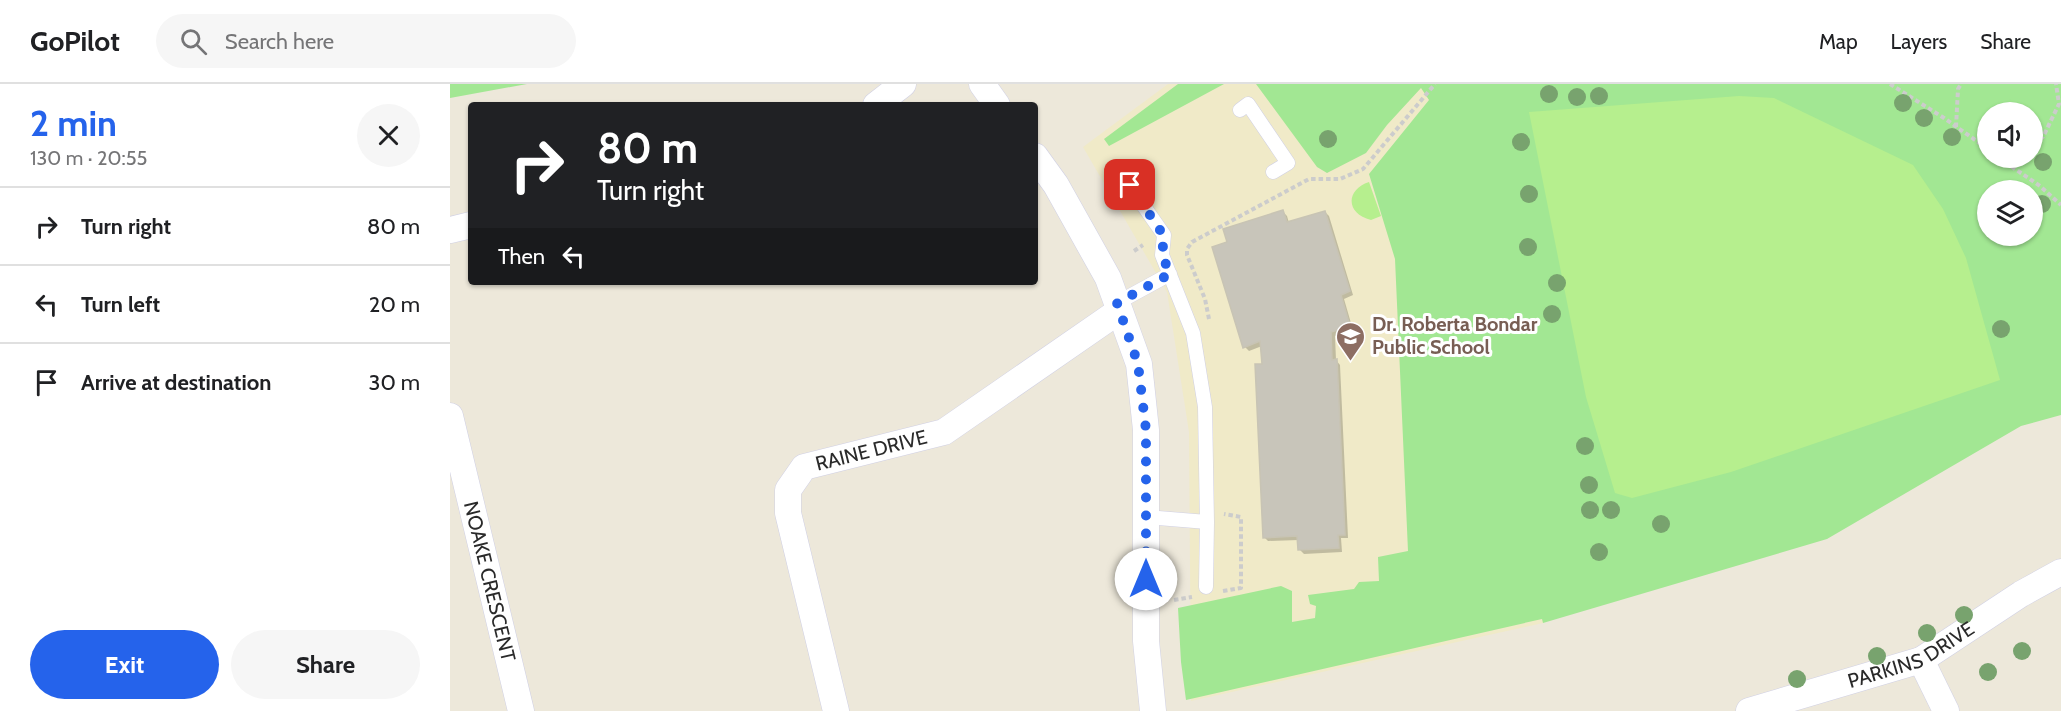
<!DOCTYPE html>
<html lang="en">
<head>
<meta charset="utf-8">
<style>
	:root { --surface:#fff; --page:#f6f6f6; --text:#202124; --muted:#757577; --line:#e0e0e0; --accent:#2563eb }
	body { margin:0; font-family:Cabin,sans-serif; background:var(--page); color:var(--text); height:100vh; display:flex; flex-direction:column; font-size:22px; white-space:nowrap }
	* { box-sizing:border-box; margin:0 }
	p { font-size:20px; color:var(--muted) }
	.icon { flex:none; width:33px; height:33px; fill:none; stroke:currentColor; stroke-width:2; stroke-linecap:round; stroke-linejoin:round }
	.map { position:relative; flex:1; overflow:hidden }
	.details { display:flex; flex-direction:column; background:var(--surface); width:450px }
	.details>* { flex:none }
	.guide { position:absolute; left:18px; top:18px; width:570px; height:183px; border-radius:6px; box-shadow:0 2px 4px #0004; background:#202124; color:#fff; overflow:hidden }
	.controls { position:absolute; left:1527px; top:18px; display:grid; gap:12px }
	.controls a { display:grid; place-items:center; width:66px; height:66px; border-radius:50%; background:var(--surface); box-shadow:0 2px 4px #0004; font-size:30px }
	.pin { position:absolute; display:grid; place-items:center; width:51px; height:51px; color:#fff; margin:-26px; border-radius:12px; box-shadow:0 3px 9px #0006 }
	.me { position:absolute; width:66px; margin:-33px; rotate:0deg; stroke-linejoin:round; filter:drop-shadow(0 0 4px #0008) }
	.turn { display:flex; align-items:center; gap:21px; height:126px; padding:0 30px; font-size:27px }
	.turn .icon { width:78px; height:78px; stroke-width:2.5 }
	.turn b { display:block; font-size:42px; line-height:51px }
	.then { display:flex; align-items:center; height:57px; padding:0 30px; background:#0003; gap:12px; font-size:22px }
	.round { display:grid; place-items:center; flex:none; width:63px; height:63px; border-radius:32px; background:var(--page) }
	.headline { display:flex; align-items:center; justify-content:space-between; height:102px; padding:0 30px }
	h1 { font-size:36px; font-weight:700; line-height:45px; color:var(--accent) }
	.primary-button { display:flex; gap:12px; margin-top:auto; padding:12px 30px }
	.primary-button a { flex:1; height:69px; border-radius:36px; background:var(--accent); color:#fff; font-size:24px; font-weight:700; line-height:69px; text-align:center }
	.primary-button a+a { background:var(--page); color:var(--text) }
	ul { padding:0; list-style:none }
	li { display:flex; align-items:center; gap:18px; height:78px; padding:0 30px; border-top:2px solid var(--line) }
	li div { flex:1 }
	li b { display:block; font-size:22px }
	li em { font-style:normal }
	header { display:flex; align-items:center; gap:36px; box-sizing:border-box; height:84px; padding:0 30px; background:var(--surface); border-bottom:2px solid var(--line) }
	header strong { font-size:28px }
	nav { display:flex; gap:33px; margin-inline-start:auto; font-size:21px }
	.search { width:420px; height:54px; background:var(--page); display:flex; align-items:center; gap:15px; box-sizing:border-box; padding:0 21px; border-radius:33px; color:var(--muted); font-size:22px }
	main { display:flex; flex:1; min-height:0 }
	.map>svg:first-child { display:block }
	.education { fill:#f0eac8 }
	.green { fill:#a2e793; fill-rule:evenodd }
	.pitch { fill:#b6ef8e }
	.shadow { fill:#0003 }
	.building { fill:#c8c5ba; stroke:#c8c4b4; stroke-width:1.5 }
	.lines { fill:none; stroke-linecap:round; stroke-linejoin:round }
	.lane-casing { stroke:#d0d0e4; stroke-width:15 }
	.street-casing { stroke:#d0d0e4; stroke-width:27 }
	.path { stroke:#ccc; stroke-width:4; stroke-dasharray:4.5 3; stroke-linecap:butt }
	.lane { stroke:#fff; stroke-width:14 }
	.street { stroke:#fff; stroke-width:26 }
	.tree { fill:#78a36e }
	.route { stroke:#2563eb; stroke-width:10; stroke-dasharray:0 18 }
	.labels { text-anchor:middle; stroke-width:6; stroke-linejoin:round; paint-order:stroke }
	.education-label { font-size:20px; font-weight:bold; fill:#785e54; stroke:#fff; text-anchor:start }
	.street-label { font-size:20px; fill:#2a2a2a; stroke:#fff }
</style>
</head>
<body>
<header>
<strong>GoPilot</strong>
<div class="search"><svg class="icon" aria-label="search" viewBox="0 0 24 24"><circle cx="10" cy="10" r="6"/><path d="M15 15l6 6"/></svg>Search here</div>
<nav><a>Map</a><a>Layers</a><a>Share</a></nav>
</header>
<main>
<section class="details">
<div class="headline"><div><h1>2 min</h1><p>130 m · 20:55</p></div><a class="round"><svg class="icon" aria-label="close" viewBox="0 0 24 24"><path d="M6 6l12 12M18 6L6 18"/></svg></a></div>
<ul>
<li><svg class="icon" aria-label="right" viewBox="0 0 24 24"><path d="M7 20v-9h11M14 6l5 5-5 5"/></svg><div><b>Turn right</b></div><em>80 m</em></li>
<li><svg class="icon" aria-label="left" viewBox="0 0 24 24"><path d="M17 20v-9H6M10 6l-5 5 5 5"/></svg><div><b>Turn left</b></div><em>20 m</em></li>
<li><svg class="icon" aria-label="arrive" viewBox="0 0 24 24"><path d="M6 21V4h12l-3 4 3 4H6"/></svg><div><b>Arrive at destination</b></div><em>30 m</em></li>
</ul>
<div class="primary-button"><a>Exit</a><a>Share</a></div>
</section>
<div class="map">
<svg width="1611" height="627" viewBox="0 0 1611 627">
	<rect width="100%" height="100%" fill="#ede8da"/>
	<path class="education" d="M718,0H969L1043,114L1087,356L1093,539L741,617L739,348L717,208L633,63Z"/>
	<path class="green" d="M0,0H77L0,14Z
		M728,0H774L659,62L654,55Z
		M806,0H1611V331L1571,342L1377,455L1093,539L1092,535L736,616L731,578L728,524L831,502L842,507V538L865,534L866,522L860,520L858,511L904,505L909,498L929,497L928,473L958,467L945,175L919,90L979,16L971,4L937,41L916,69L877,89L867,83ZM1538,28H1582V74H1538ZM1538,106H1582V152H1538Z"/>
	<path class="pitch" d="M1289,12L1324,14L1463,81L1493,125L1516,174L1550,296L1281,388L1182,414L1165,409L1136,313L1079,28Z
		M919,98L931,132L921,136C896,130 895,106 919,98Z"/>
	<path class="shadow" d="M833,128L837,132L839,139L875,128L879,132L903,211L894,215L903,246L885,252L886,276L890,281L898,454H891L892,468L854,470L850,466L849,456L818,457L814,453L812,262L799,267L795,263L779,159Z"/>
	<path class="building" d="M833,126L837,138L875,127L900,207L891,211L900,242L881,248L882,276L887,275L895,451H888L889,464L848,466L847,452L813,454L805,280H812L810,257L793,264L762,163L777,158L773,145Z"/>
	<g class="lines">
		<defs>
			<path id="lane" d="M790,26L798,20L838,79L823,88
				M693,92L679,101L714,151L712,171L743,249L755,323L757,438
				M667,219L720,190
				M696,433L757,438L756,503"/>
			<g id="street">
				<path d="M532,0L547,21"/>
				<path d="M426,21L453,0"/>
				<path d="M585,72L606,101L658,194L689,280L696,346V557L703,627"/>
				<path d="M0,146L21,141"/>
				<path id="s1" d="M0,332L71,627"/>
				<path d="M1471,576L1496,627"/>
				<path id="s2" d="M386,627L338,429V406L354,383L494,348L669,227"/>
				<path id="s3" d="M1299,627L1471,576L1571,510L1611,488"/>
			</g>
		</defs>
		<use href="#lane" class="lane-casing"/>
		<use href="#street" class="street-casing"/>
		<path class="path" d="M1440,0L1494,34L1538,65
			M1506,43L1508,5L1511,0
			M1582,57L1593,53L1609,20L1606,0
			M1549,74L1590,102L1611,121
			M684,167L693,161
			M759,235L755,215L737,171V165L742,158L859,95H890L913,85L985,0
			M773,507L791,504V433L774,430
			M724,516L742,513"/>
		<use href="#lane" class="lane"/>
		<use href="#street" class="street"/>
	</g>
	<g class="tree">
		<circle cx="1099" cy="10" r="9"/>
		<circle cx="1149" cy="12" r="9"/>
		<circle cx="1127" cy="13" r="9"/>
		<circle cx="1453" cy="19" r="9"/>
		<circle cx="1474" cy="34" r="9"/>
		<circle cx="1502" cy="53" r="9"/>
		<circle cx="878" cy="55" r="9"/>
		<circle cx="1071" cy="58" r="9"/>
		<circle cx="1593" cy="78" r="9"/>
		<circle cx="1079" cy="110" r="9"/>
		<circle cx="1592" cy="120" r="9"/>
		<circle cx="1078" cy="163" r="9"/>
		<circle cx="1107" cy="199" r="9"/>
		<circle cx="1102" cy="230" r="9"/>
		<circle cx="1551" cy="245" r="9"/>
		<circle cx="1135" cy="362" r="9"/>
		<circle cx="1139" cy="401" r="9"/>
		<circle cx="1140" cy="426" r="9"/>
		<circle cx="1161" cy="426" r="9"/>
		<circle cx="1211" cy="440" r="9"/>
		<circle cx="1149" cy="468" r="9"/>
		<circle cx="1514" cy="531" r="9"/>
		<circle cx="1477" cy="549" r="9"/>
		<circle cx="1572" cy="567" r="9"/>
		<circle cx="1427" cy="572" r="9"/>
		<circle cx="1538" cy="588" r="9"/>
		<circle cx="1347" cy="595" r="9"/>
	</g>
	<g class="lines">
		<path class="route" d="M680,101L714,152L712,171L720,190L667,219L688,280L696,346V495"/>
	</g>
	<defs>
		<symbol id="school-pin" viewBox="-11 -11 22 30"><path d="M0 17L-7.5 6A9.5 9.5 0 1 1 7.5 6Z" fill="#8d6e63" stroke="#fff"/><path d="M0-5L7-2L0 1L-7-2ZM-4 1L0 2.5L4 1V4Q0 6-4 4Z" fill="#fff"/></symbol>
	</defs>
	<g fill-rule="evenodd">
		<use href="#school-pin" x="884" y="236" width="33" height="45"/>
	</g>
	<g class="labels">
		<g class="education-label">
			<text x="922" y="247">Dr. Roberta Bondar<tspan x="922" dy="23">Public School</tspan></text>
		</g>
		<g class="street-label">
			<text dy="7" stroke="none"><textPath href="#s2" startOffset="324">RAINE DRIVE</textPath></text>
			<text dy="7" stroke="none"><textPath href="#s1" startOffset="170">NOAKE CRESCENT</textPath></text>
			<text dy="7" stroke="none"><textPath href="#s3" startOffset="172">PARKINS DRIVE</textPath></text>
		</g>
	</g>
</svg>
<div class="controls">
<a><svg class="icon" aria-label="sound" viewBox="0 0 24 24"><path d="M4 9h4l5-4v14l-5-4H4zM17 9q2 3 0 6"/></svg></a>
<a><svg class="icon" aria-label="layers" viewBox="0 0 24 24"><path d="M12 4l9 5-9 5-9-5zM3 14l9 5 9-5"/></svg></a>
</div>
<div class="pin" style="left:680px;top:101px;background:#d93025"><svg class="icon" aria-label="arrive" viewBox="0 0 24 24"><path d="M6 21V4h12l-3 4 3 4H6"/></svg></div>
<svg class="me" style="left:696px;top:495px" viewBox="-20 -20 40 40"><circle r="19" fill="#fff"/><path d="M0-13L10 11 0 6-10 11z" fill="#2563eb"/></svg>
<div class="guide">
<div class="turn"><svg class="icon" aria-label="right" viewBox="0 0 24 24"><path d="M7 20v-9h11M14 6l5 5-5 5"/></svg><div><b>80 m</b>Turn right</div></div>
<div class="then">Then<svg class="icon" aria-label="left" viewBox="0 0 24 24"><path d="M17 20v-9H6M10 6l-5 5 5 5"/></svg></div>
</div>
</div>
</main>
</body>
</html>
